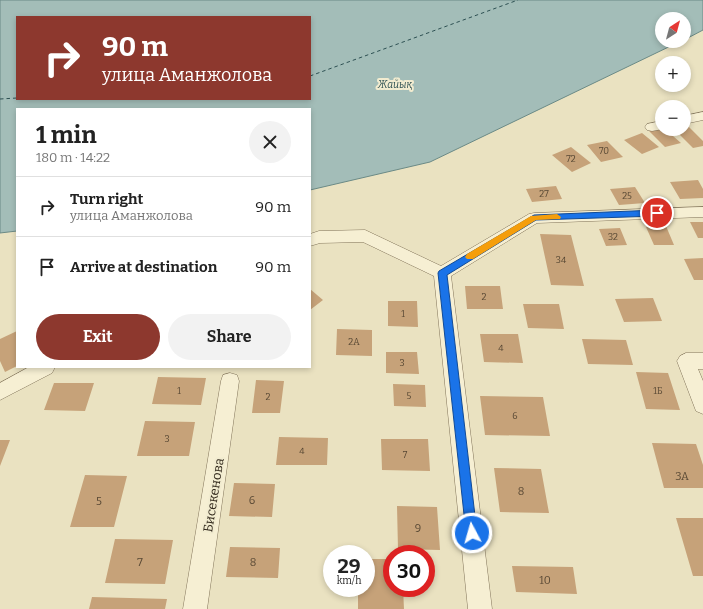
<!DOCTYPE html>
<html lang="en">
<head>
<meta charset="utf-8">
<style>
	:root { --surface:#fff; --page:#f2f2f2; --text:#222; --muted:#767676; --line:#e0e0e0; --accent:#8d382e }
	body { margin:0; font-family:Bitter,serif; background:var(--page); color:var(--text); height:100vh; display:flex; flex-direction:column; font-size:15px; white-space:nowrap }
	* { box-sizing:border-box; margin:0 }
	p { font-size:13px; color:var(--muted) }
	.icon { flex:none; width:22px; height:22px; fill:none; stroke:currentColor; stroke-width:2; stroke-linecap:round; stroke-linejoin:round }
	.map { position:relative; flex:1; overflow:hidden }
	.panel { position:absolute; left:16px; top:108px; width:295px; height:260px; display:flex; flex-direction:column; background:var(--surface); border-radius:0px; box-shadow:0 2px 6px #0003 }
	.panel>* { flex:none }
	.hud { position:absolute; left:16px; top:16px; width:295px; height:84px; border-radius:0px; box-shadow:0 2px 6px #0003; background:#8d382e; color:#fff; overflow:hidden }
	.needle { width:26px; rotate:36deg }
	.tools { position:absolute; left:655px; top:12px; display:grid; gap:8px }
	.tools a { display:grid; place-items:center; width:36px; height:36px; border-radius:50%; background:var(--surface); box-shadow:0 2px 6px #0003; font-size:20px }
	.speed { position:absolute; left:323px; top:545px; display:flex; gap:8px; font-size:20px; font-weight:700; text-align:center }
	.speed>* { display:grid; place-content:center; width:52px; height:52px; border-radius:50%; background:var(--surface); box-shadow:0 2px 6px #0003; line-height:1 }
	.speed small { font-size:10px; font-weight:400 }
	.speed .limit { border:6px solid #d22; background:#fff; color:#111 }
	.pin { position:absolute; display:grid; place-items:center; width:34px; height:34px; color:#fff; margin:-17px; border:2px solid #fff; border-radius:50%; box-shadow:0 1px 4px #0007 }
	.me { position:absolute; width:44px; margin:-22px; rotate:354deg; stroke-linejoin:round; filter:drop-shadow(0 0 3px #0008) }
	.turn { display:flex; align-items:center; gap:14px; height:84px; padding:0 20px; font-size:18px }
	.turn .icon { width:52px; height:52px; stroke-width:2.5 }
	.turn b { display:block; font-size:28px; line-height:34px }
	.round { display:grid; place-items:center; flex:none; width:42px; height:42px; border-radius:21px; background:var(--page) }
	.headline { display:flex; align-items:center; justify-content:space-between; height:68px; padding:0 20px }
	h1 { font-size:24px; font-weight:700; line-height:30px }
	.button { display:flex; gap:8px; margin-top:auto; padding:8px 20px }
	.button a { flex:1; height:46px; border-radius:24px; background:var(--accent); color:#fff; font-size:16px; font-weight:700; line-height:46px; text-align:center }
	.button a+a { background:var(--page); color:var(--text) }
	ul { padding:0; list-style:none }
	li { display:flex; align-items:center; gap:12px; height:60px; padding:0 20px; border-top:1px solid var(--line) }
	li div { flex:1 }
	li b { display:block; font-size:15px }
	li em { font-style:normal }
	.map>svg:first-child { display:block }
	.water { fill:#a3bdb8; stroke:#6b8a86; fill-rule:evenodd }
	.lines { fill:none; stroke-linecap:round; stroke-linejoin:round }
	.ferry { stroke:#2d5052; stroke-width:1; stroke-dasharray:3.5 3; stroke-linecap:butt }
	.building { fill:#c6a279 }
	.minor-casing { stroke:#82745a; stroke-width:1 }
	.minor { fill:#f6efd3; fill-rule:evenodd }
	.route { fill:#1a73e8; stroke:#114b97 }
	.slow { fill:#f59e0b }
	.labels { text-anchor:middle; stroke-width:4; stroke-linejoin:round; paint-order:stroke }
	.number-label { font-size:9px; fill:#584834 }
	.far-water-label { font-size:10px; font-style:italic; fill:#2d5052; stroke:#f2ecd0 }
	.near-number-label { font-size:11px; fill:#584834 }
	.near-street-label { font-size:13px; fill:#332a1d; stroke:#f2ecd0 }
</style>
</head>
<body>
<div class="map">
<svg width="703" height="609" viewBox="0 0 703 609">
	<rect width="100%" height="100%" fill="#eae2c1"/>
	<path class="water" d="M0,0H703V30L684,40V19H662V41H681L430,162L310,190V109H17V231L0,233ZM17,17H310V99H17Z"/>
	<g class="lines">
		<path class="ferry" d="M310,76L518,0
			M0,99L17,98"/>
	</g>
	<path class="building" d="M662,127V129H665L681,143L665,147L648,130Z
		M689,127L703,141V146L693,148L675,130Z
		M642,133L659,147L642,154L624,140Z
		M607,141L623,157L601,162L587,145Z
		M571,147L591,163L572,172L552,155Z
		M698,180L703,189V198L680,199L670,182Z
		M556,186L562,199L532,202L526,189Z
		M635,187L645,203L619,205L610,189Z
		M690,222H703V238H698Z
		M666,226L674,245H654L646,227Z
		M620,228L627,245L606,246L599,229Z
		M540,234L571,235L584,286L551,285Z
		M703,258V280H694L684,259Z
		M465,286H500L503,309H467Z
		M310,289L323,300L310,310Z
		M653,298L662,321L624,322L615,299Z
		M388,301H417L418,327L388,326Z
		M523,304H559L564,329L528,328Z
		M337,329L372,330V356L336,355Z
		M17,331V366L5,372L0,361V339Z
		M480,334H518L523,363L484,362Z
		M582,339L626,340L633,365L588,364Z
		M386,352H417L419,374L386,373Z
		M636,372L668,373L680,410L646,409Z
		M158,377L206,378L201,405L152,404Z
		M256,380L284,381L280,413H252Z
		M54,383H94L85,411L44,410Z
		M393,384L425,385L426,407L394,406Z
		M480,396L543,397L550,436L485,435Z
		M145,421L195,422L189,456H137Z
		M279,437L328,438L327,465H276Z
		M381,439H428L430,471L382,470Z
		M0,440H10L0,466Z
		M652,443L696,444L703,465V488H664Z
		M494,468L541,469L549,513L500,512Z
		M85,475L127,476L114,527H70Z
		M234,483L275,484L272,517L229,516Z
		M397,506L437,507L440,550L398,549Z
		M676,518H703V576H693Z
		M115,539L173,540L165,584L105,583Z
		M230,547L280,548L278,578L226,577Z
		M366,559H392V588H403L404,609H358V588H366Z
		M512,566L573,567L577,594L516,592Z
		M92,597L167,599L165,609H89Z"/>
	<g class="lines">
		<defs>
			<path id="minor" d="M703,112V120L684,124V116Z
				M662,121L663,129L652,131L647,130L645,127L647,124Z
				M703,207V217L537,223L451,276L492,609H468L434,276L363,242L320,243L310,246V234L319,231L365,230L441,266L529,214L534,213Z
				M686,353H703V369H698L703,381V414L696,411L677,361L680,356Z
				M29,367H55L52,373L0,400V383Z
				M230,373L237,375L239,381L207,609H183L221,381L223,375Z"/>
		</defs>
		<use href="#minor" class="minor-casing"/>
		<use href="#minor" class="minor"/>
	</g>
	<path class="route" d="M657,210L661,213L657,216L536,220L447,275L477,533L476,537L472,538L467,537L466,533L438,273L439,271L534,215Z"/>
	<path class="slow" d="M557,214L561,217L560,219L536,220L473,259H467L465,257L467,254L531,216Z"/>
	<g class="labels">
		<g class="number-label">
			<text x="604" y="154">70</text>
			<text x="571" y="162">72</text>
			<text x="544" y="197">27</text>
			<text x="627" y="199">25</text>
			<text x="613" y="240">32</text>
			<text x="561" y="263">34</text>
			<text x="484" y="300">2</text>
			<text x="403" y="317">1</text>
			<text x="354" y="345">2А</text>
			<text x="501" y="351">4</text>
			<text x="402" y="366">3</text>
			<text x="179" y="394">1</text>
			<text x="658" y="394">1Б</text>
			<text x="409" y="399">5</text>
			<text x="268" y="400">2</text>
			<text x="515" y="419">6</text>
			<text x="167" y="442">3</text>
			<text x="302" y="454">4</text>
			<text x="405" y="458">7</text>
		</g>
		<g class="far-water-label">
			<text x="395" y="88">Жайық</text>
		</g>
		<g class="near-number-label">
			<text x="682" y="480">3А</text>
			<text x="521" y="495">8</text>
			<text x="252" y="504">6</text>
			<text x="99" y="505">5</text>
			<text x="418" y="532">9</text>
			<text x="140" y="566">7</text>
			<text x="253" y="566">8</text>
			<text x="545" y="584">10</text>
		</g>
		<g class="near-street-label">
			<text transform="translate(213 495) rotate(-81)" y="5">Бисекенова</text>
		</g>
	</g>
</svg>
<div class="tools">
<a><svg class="needle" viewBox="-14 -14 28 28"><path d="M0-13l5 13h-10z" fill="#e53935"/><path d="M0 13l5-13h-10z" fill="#767676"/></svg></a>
<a>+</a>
<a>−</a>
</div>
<div class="speed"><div>29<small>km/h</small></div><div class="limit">30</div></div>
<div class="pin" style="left:657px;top:213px;background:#d93025"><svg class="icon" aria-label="arrive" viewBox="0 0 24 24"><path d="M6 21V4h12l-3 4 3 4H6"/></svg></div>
<svg class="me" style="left:472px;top:533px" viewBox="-20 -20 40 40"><circle r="17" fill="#1a73e8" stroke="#fff" stroke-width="3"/><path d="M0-11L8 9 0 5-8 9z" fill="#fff"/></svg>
<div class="hud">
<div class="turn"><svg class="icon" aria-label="right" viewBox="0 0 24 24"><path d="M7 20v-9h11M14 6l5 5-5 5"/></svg><div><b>90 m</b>улица Аманжолова</div></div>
</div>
<section class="panel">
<div class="headline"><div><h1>1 min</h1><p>180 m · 14:22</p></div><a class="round"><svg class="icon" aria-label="close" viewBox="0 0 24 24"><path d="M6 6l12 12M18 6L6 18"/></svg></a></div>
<ul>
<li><svg class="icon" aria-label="right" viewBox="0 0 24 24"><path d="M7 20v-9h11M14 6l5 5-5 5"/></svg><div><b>Turn right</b><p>улица Аманжолова</p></div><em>90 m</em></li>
<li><svg class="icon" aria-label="arrive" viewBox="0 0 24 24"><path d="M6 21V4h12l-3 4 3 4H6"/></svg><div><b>Arrive at destination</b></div><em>90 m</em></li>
</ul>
<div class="button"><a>Exit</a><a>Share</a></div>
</section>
</div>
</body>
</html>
